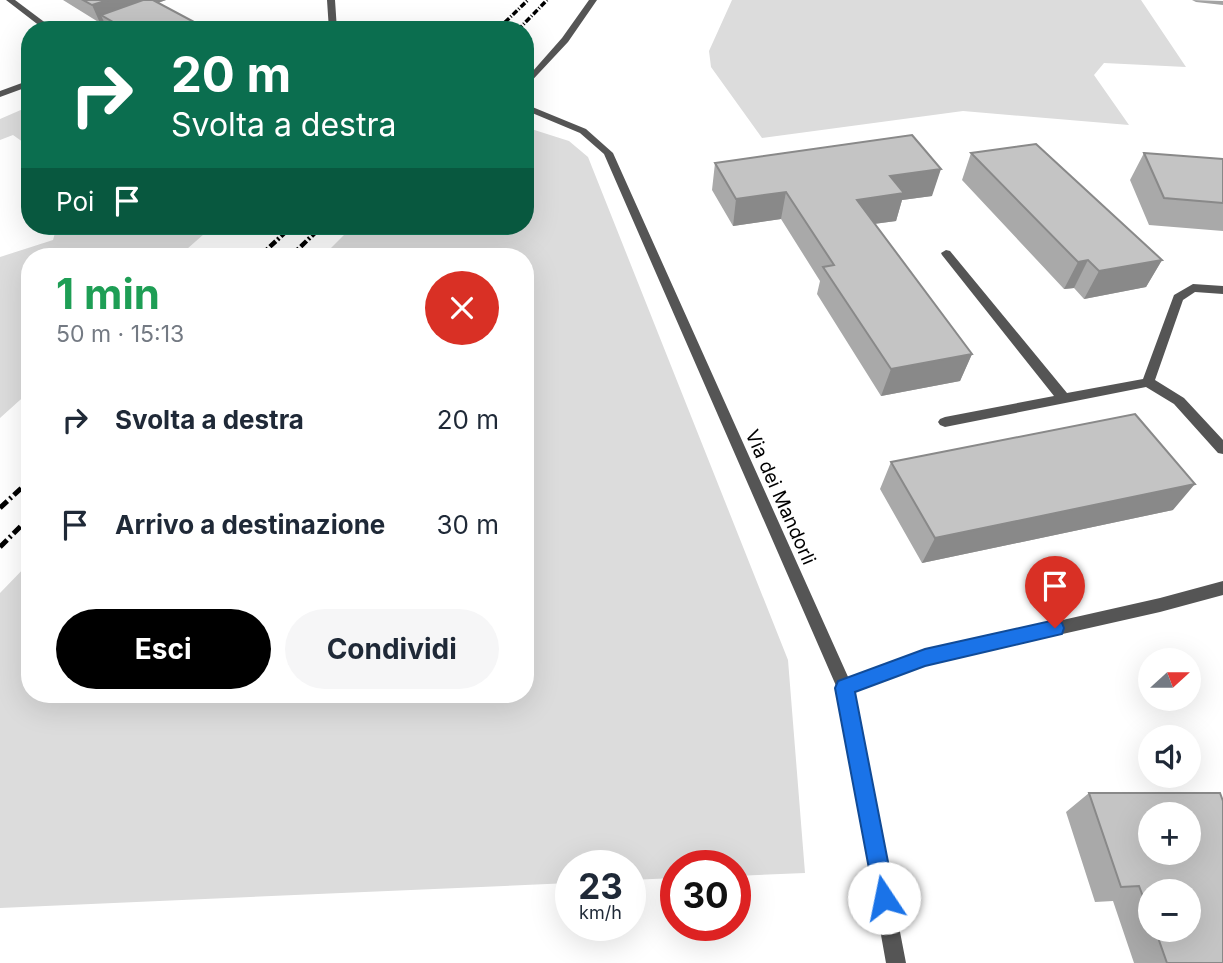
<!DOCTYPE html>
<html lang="it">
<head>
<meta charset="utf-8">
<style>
	:root { --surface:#fff; --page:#f6f6f7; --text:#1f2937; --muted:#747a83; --accent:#000 }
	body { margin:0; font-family:Inter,sans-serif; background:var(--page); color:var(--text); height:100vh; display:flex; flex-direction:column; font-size:26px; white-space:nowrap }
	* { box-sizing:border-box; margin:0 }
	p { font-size:23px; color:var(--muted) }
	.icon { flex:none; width:38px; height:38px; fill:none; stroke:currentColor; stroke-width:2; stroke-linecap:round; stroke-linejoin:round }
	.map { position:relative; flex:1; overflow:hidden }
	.panel { position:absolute; left:21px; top:248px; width:513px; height:455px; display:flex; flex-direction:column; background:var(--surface); border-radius:28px; box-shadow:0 7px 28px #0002 }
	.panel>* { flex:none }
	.guide { position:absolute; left:21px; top:21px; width:513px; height:214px; border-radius:28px; box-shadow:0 7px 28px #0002; background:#0b6e4f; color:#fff; overflow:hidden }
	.needle { width:46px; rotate:69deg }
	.tools { position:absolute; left:1138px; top:648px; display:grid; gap:14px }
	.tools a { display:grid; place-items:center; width:63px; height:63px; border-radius:50%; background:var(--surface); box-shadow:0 7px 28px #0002; font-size:35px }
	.speed { position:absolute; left:555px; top:850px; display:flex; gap:14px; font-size:35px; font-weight:700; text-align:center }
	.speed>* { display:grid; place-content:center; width:91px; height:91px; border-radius:50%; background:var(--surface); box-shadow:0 7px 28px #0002; line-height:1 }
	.speed small { font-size:18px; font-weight:400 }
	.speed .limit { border:10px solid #d22; background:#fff; color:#111 }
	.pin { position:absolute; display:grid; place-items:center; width:60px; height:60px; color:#fff; margin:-72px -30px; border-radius:50% 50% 50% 0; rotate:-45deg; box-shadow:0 0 7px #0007 }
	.pin .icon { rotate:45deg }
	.me { position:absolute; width:77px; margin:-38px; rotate:349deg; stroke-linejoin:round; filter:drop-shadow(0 0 5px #0008) }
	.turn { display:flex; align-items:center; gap:24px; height:147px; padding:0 35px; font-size:32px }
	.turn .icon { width:91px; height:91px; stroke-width:2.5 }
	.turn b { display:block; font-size:49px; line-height:60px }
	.then { display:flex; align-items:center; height:66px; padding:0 35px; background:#0003; gap:14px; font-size:26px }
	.round { display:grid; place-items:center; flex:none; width:74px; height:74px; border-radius:37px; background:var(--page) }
	.summary { display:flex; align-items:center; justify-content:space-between; height:119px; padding:0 35px }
	h1 { font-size:42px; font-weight:700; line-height:52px; color:#1e9e55 }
	.button { display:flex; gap:14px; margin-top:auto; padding:14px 35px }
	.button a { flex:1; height:80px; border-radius:42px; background:var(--accent); color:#fff; font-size:28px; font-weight:700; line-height:80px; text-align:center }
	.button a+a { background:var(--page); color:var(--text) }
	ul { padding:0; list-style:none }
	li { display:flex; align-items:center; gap:21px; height:105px; padding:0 35px }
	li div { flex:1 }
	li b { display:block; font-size:26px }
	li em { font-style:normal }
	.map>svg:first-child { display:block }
	.green { fill:#dcdcdc }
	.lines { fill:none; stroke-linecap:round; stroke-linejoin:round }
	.stream { fill:#a3a3a3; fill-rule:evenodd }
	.minor { fill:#555; fill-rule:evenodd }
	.rail-far2 { stroke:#000; stroke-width:3.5; stroke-dasharray:6 2 1 2; stroke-linecap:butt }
	.rail-far1 { stroke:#000; stroke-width:4.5; stroke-dasharray:8 2.5 2 2.5; stroke-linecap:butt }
	.rail { stroke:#000; stroke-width:5; stroke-dasharray:10 3.5 2 3.5; stroke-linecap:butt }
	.wall { fill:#a9a9a9; fill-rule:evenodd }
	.shaded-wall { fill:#898989 }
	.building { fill:#c4c4c4; stroke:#898989; stroke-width:2; fill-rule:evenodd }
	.route { fill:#1a73e8; stroke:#114b97; stroke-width:2 }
	.labels { text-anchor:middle; stroke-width:6; stroke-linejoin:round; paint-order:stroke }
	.street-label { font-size:19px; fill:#000; stroke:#fff }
</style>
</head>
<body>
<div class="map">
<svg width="1223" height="963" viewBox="0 0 1223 963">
	<rect width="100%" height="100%" fill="#fff"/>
	<path class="green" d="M732,0H1141L1186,67L1104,63L1094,75L1129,125L963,111L762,138L711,67L709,51Z
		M30,106V147L13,135L0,140V119Z
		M525,127L569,141L588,157L788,660L805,873L735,876V866H676L675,878L630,880V866H570V883L0,908V593L30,562V695H525V257H322L353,226H525Z
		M57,226H213L178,257H30V391L0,418V257L53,240Z"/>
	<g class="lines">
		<path class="stream" d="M1192,0L1223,1V5L1196,2Z"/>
		<path class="minor" d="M6,0H15L55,30H45Z
			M327,0H335L337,30H329Z
			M589,0H597L568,42L525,88V80L562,38Z
			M30,80V86L0,97V91Z
			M525,104L586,129L613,153L849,679L925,651L1160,598L1223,581V595L1160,612L925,665L854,692L906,963H886L837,688L604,154L580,133L525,110Z
			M946,250L950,251L1067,393L1143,379L1174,295L1193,284L1223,286V294L1195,292L1183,300L1155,380L1184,398L1223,440V454L1218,453L1174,404L1146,387L945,427L940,425L938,422L940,419L945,417L1054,396L942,255L941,253Z"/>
		<path class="rail-far2" d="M497,30L528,0
			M518,30L547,0"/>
		<path class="rail-far1" d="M259,257L292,226
			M290,257L322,226"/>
		<path class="rail" d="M0,508L30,480
			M0,547L30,517"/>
	</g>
	<path class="wall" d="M63,0H166L158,3L209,30H107L104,22L100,23Z
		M971,153L1162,260L1146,287L1084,299L1074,288L1064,289L962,180Z
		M1144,153L1223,159V231L1149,225L1130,180Z
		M715,163L932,196L902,200L896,221L874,224L972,354L960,381L881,396L817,294L820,281L781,219L733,226L712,190Z
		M891,462L1173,510L922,563L880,489Z
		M1089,793L1223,963H1134L1113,901L1095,902L1066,812ZM1150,891L1188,929H1150Z"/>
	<path class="shaded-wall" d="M108,0H166L109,20L101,15L104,22L100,23L92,5Z
		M941,169L932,196L902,200L896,221L850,227L857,200L890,176Z
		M786,192L781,219L733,226L736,199Z
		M1088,260L1074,288L1064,289L1078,262Z
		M1162,260L1146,287L1084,299L1099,271Z
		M972,354L960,381L881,396L891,369Z
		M1195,484L1173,510L922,563L935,538Z"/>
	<path class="building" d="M83,0H108L92,5Z
		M143,0H153L209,30H127L101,15Z
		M912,135L941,169L890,176L904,193L857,200L972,354L891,369L823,267L834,265L786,192L736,199L715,163Z
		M1036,144L1162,260L1099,271L1088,260L1078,262L971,153Z
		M1144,153L1223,159V203L1164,198Z
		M1135,414L1195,484L935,538L891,462Z
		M1089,793H1220L1223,801V963H1167L1155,929H1188V891H1150V915L1139,886L1121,887ZM1150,814H1188V852H1150Z"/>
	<path class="route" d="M1055,620L1062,623L1064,628L1062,634L925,666L855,692L895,898L892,906L884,909L876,906L835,688L838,681L925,649Z"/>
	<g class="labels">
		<g class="street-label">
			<text transform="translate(781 497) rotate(66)" y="7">Via dei Mandorli</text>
		</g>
	</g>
</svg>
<div class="tools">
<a><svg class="needle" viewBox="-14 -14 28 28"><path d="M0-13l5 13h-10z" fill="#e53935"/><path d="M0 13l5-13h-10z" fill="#747a83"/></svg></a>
<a><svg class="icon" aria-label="sound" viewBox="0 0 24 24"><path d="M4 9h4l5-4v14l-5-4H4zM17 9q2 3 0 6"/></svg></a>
<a>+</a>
<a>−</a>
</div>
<div class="speed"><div>23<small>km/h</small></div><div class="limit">30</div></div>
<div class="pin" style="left:1055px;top:628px;background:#d93025"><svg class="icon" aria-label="arrive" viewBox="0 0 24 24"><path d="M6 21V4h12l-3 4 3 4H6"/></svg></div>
<svg class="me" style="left:884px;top:898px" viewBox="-20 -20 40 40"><circle r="19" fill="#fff"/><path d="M0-13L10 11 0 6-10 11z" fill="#1a73e8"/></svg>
<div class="guide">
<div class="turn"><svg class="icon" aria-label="right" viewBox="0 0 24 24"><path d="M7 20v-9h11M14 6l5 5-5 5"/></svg><div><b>20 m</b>Svolta a destra</div></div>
<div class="then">Poi<svg class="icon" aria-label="arrive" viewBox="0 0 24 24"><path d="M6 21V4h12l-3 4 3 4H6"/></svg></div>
</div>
<section class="panel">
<div class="summary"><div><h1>1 min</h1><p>50 m · 15:13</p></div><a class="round" style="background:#d93025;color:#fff"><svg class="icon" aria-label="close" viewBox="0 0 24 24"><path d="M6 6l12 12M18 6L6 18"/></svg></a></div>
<ul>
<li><svg class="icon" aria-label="right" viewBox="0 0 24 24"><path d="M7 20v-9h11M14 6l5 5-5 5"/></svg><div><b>Svolta a destra</b></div><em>20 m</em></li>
<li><svg class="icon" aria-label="arrive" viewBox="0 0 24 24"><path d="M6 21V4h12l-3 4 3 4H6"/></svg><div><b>Arrivo a destinazione</b></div><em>30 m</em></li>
</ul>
<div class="button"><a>Esci</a><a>Condividi</a></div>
</section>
</div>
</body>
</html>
